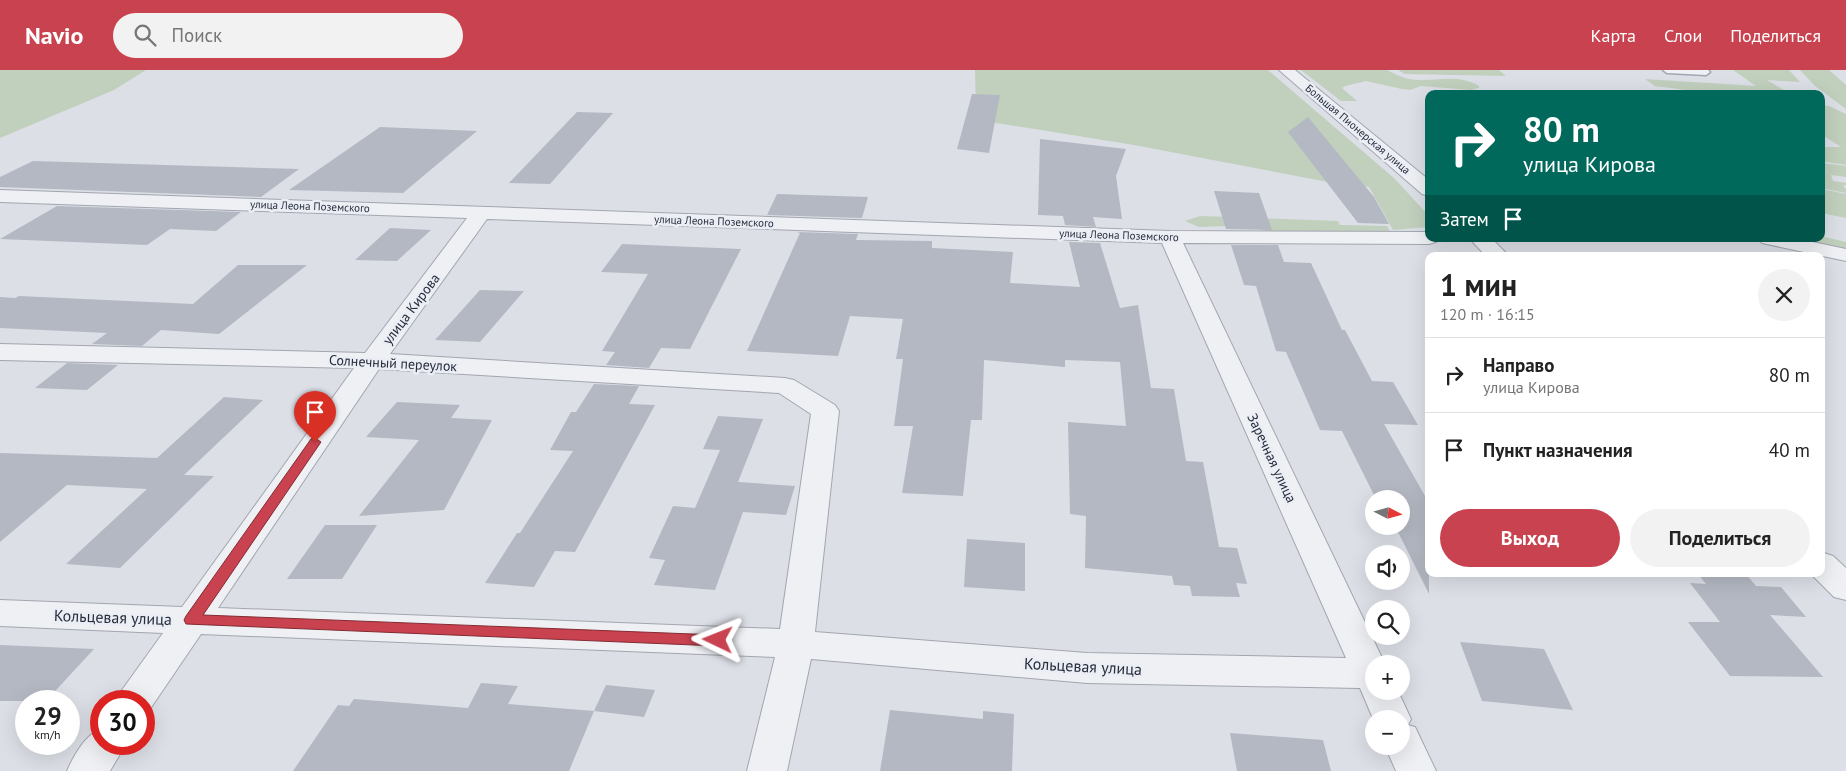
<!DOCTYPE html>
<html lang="ru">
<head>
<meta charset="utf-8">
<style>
	:root { --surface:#fff; --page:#f2f2f2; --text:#222; --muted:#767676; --line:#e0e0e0; --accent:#c9424f }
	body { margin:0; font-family:"PT Sans",sans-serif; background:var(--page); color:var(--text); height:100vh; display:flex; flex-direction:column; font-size:19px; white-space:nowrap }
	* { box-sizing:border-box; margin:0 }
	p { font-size:16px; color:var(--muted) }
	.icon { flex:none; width:28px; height:28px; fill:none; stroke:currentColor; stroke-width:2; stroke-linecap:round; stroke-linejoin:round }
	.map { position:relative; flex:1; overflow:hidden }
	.details { position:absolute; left:1425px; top:182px; width:400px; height:325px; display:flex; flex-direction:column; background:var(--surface); border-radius:10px; box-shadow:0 5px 20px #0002 }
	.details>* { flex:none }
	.guide { position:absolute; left:1425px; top:20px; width:400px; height:152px; border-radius:10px; box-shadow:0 5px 20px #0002; background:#00695c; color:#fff; overflow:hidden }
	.needle { width:32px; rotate:96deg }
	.tools { position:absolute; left:1365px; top:420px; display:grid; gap:10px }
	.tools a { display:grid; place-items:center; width:45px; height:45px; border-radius:50%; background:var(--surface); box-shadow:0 5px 20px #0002; font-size:25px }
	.speed { position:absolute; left:15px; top:620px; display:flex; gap:10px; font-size:25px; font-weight:700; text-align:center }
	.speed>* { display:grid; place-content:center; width:65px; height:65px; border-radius:50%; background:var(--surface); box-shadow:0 5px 20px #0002; line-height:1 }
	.speed small { font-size:12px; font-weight:400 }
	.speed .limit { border:8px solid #d22; background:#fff; color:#111 }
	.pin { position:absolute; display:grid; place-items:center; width:42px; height:42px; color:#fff; margin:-51px -21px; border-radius:50% 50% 50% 0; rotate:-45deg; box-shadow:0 0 5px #0007 }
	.pin .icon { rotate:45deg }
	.me { position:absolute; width:55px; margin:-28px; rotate:272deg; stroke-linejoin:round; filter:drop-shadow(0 0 4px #0008) }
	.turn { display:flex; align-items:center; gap:18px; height:105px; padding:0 15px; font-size:22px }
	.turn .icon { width:65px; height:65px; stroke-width:2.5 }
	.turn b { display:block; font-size:35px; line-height:42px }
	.then { display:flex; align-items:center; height:48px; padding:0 15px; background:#0003; gap:10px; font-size:19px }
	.round { display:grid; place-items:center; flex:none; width:52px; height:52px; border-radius:26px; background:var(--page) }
	.head { display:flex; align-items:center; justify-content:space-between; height:85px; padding:0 15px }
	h1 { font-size:30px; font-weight:600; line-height:38px }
	.primary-button { display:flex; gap:10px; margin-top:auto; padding:10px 15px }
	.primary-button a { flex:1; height:58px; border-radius:30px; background:var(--accent); color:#fff; font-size:20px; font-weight:600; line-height:58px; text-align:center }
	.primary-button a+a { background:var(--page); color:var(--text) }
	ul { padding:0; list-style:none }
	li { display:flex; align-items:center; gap:15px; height:75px; padding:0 15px; border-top:1px solid var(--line) }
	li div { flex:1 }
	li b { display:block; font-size:19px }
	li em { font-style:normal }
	header { display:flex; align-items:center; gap:30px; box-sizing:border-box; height:70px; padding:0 25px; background:var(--accent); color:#fff }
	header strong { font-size:24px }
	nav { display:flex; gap:28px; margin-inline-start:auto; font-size:18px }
	.search { width:350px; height:45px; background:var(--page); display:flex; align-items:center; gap:12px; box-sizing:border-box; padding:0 18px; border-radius:28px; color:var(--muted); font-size:19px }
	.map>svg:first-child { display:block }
	.green { fill:#c1cfbd }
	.building { fill:#b3b8c2 }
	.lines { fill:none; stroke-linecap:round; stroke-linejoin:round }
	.lane-casing { stroke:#a2a6b0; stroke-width:3 }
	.street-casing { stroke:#a2a6b0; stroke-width:2 }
	.lane { fill:#eef0f4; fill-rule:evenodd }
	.street { fill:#eef0f4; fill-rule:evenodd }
	.route { fill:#c9424f; stroke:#832b33 }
	.labels { text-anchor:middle; stroke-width:5; stroke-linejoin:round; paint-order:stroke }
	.far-street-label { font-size:11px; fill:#262d3c; stroke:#ebeef4 }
	.street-label { font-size:14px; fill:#262d3c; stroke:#ebeef4 }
	.near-street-label { font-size:16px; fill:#262d3c; stroke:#ebeef4 }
</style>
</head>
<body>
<header>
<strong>Navio</strong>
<div class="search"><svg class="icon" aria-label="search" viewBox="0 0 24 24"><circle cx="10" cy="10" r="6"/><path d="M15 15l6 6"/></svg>Поиск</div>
<nav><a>Карта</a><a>Слои</a><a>Поделиться</a></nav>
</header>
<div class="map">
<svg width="1846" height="701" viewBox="0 0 1846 701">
	<rect width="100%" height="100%" fill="#dcdfe6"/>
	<path class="green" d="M0,0H146L114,20L0,68Z
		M975,0H1268L1395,109L1429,146V157L1393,160L1369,117L1328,112L1134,75L984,51L976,43Z
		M1301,0H1387C1395,4 1400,7 1409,9C1433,13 1457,2 1479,16V18L1471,20L1421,16L1410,20L1402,19L1366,11L1345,16L1342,18L1357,31H1341Z
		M1398,0H1499L1506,6L1405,4Z
		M1733,0H1789L1800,12L1767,10L1784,20L1811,21L1814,24H1717L1655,16L1645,9L1756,16Z
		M1800,0H1829L1846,15V39L1815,16Z
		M1821,35L1829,36L1846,44V95L1821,91V77H1841L1821,64L1824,62L1821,60Z
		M1821,93L1846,96V107L1831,105L1833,111L1846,113V115L1843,116L1846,119V123L1821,118Z
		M1821,119L1846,124V148L1821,143Z
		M1200,146L1230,147L1229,156L1199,157L1185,151Z
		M1253,148L1338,151L1340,155L1387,156L1390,161L1270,162L1262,160Z
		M1821,166L1846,172V181L1786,169H1821Z"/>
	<path class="building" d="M972,24L1000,25L989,83L957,79Z
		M577,42L613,43L550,114L509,113Z
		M1308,47L1374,127L1389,154L1358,153L1288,62Z
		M380,57L477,61L403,123L289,120Z
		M1040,69L1126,79L1116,106L1122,149L1093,147L1096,157L1065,155L1063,146L1038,145Z
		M33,91L299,99L261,127L0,117V107Z
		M1214,121L1259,123L1272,160L1226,159Z
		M777,124L868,127L862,148L767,145Z
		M57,136L241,142L216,161L170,159L147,175L0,169Z
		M390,158L431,160L397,191L355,190Z
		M797,162L858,164L856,170L932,171V178L1013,182L1010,213L1080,217L1069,172L1100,173L1120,238L1138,235L1151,318L1174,319L1186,391L1203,392L1219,477L1237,478L1247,514L1236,513L1240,527L1192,526L1190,516L1174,515L1172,506L1085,498L1086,446L1070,444L1068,352L1126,356L1120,292L1065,290V297L984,290L982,350H971L963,426L902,423L913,356H894L903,289H896L903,249L850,246L838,286L747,281L800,163Z
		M622,174L741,179L690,279L661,278L649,298L606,295L615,282L602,281L648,204L601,202Z
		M1231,175H1278L1284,192L1311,193L1342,260H1345L1372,311L1393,312L1418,355L1384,354L1429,433V524L1395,456H1401V429H1376L1342,361L1320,360L1286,282L1276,281L1256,216L1244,215Z
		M238,195H307L219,264L161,260L142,276L92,274L107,263L0,258V227L15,228L19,226L193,234Z
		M480,220L524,221L480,272L435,270Z
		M67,293L118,295L87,320L35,318Z
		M594,314L639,316L629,334L655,335L575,482L555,481L534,517L485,513L517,463H520L573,381L550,380L571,342H576Z
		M224,327L263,330L184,405L214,406L120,498L66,494L147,419L67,415L0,472V383L157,388Z
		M397,332L460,335L451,348L492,350L444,440L359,446L419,370L366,367Z
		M718,346L763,349L738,412L795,416L786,445L743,442L715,520L654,515L665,490L649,488L673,436L695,438L720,380L703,379Z
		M325,455H377L342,509H287Z
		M967,469L1025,473V521L964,517Z
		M1698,504H1746L1756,516L1781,517L1806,547L1770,545L1823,607L1730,606L1688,552H1720L1690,513L1706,514Z
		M1460,572L1544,579L1573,640L1482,631Z
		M0,575L94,579L46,631H0Z
		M481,613L518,616L508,634L594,641L569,701H293L338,635L349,636L354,629L468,638Z
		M606,615L655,620L644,647L594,641Z
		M890,640L983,649V641L1014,644L1012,701H880Z
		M1230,663L1323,670L1331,701H1237Z"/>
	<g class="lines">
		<defs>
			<path id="lane" d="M1663,0H1708L1710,2L1706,5L1667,3Z"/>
			<path id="street" d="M1279,0H1295L1429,110V126L1422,124Z
				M0,120L1170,161L1429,162V169H1439L1436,172L1429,174L1183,173L1385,594H1374V621H1398L1411,649L1408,655L1415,657L1436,701H1396L1385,676H1401V649H1374V651L1360,618L1087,613L811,589L787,701H747L775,587L201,564L148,642L144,644V631H116L122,620L163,563L0,556V530L182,537L354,298L0,290V274L365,283L467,148L0,132ZM487,149L1162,173L1346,588L1087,583L815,562L839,341L835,335L794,310L785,308L390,284ZM379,299L779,323L811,344L780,559L218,538Z
				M1470,169H1492L1509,186H1486Z
				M1759,169H1798L1846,179V191L1762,173Z
				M1821,482L1833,486L1846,498V530L1834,527L1811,504H1821Z
				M101,659V674H126L110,701H67C74,685 85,665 101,659Z"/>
		</defs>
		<use href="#lane" class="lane-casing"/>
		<use href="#street" class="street-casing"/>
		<use href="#lane" class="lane"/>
		<use href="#street" class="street"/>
	</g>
	<path class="route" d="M315,368L321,372L203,545L718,565L723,566L726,570L723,575L718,576L186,554L184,550L186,546L311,369Z"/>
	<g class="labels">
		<g class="far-street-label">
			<text transform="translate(1358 59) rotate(40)" y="4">Большая Пионерская улица</text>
			<text transform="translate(310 136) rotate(2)" y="4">улица Леона Поземского</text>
			<text transform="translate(714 151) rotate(2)" y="4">улица Леона Поземского</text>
			<text transform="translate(1119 165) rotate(2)" y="4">улица Леона Поземского</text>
		</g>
		<g class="street-label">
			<text transform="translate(411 239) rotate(-53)" y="5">улица Кирова</text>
			<text transform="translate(393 293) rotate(3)" y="5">Солнечный переулок</text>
			<text transform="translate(1272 388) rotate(65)" y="5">Заречная улица</text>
		</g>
		<g class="near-street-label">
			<text transform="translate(113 547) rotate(2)" y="6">Кольцевая улица</text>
			<text transform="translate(1083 596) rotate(3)" y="6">Кольцевая улица</text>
		</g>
	</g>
</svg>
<div class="tools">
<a><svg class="needle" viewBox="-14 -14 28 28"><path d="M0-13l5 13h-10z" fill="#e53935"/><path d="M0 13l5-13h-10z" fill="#767676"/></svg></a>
<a><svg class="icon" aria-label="sound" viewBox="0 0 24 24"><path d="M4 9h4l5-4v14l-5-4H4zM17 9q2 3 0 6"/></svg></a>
<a><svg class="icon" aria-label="search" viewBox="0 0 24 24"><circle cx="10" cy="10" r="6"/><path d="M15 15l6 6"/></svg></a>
<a>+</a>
<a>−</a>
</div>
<div class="speed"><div>29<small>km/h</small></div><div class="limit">30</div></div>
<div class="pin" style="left:315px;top:372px;background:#d93025"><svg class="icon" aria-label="arrive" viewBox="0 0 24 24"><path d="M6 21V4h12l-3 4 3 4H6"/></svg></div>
<svg class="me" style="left:718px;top:570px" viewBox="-20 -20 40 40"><path d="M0-17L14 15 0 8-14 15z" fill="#c9424f" stroke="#fff" stroke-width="4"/></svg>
<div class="guide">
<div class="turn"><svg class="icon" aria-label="right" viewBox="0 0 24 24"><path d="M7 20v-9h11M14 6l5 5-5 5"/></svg><div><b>80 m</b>улица Кирова</div></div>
<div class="then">Затем<svg class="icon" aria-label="arrive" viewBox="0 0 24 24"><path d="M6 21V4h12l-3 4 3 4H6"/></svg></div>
</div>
<section class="details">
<div class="head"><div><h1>1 мин</h1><p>120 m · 16:15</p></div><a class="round"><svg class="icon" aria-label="close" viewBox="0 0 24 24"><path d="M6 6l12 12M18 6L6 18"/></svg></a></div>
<ul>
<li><svg class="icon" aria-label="right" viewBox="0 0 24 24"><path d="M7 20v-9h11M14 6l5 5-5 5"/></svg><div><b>Направо</b><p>улица Кирова</p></div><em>80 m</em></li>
<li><svg class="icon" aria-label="arrive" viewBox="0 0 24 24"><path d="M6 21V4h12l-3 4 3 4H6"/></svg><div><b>Пункт назначения</b></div><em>40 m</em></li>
</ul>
<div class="primary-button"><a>Выход</a><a>Поделиться</a></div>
</section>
</div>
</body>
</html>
